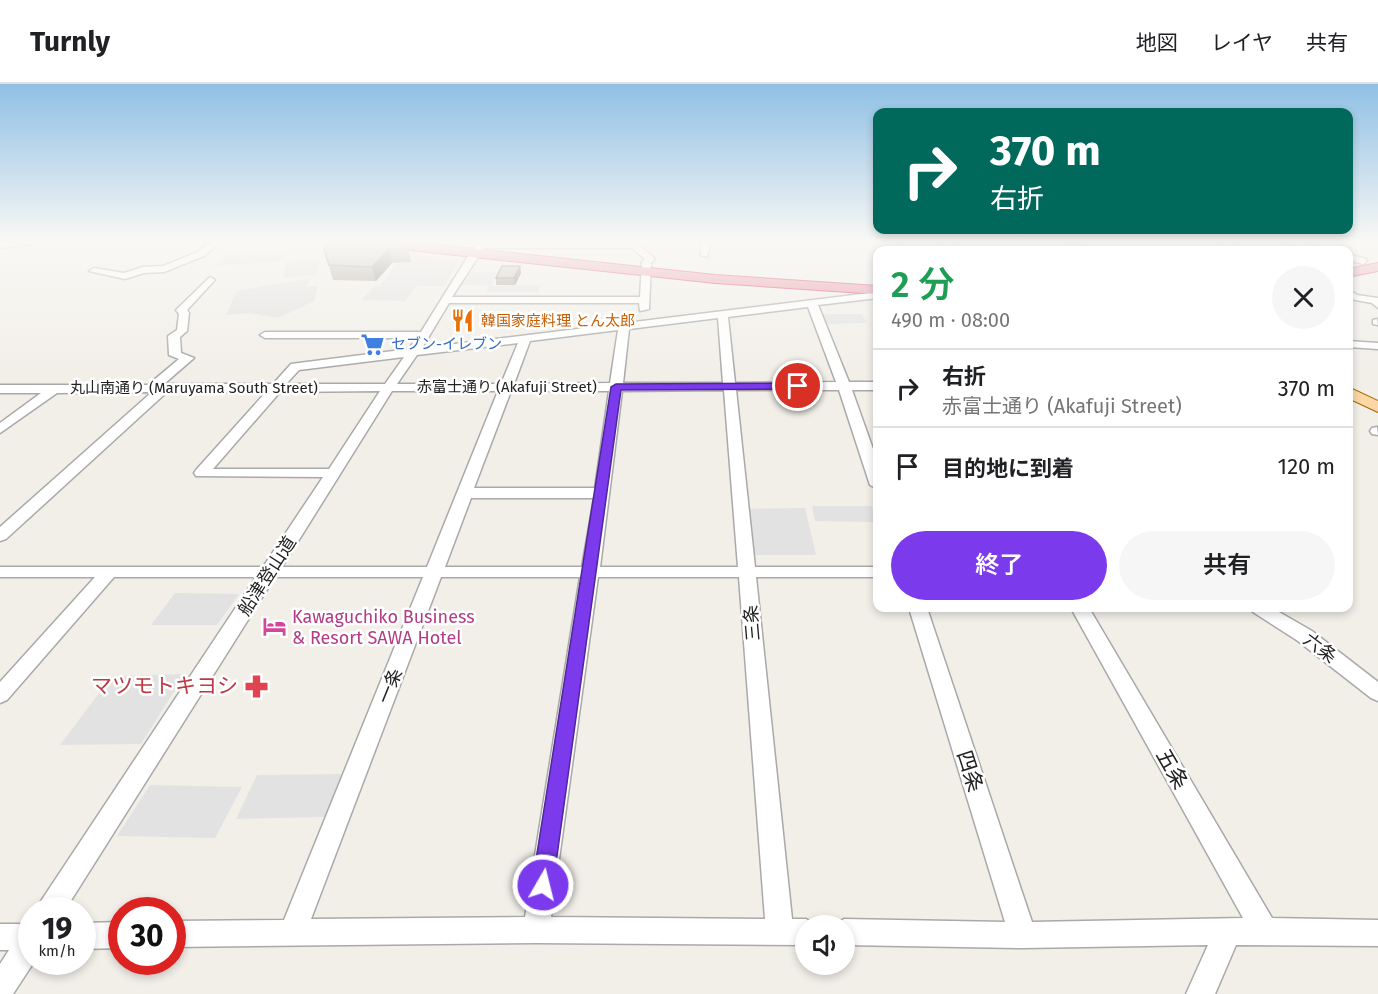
<!DOCTYPE html>
<html lang="ja">
<head>
<meta charset="utf-8">
<style>
	:root { --surface:#fff; --page:#f6f6f6; --text:#202124; --muted:#757577; --line:#e0e0e0; --accent:#7c3aed }
	body { margin:0; font-family:"Fira Sans","Noto Sans JP",sans-serif; background:var(--page); color:var(--text); height:100vh; display:flex; flex-direction:column; font-size:22px; white-space:nowrap }
	* { box-sizing:border-box; margin:0 }
	p { font-size:20px; color:var(--muted) }
	.icon { flex:none; width:33px; height:33px; fill:none; stroke:currentColor; stroke-width:2; stroke-linecap:round; stroke-linejoin:round }
	.map { position:relative; flex:1; overflow:hidden }
	.panel { position:absolute; left:873px; top:162px; width:480px; height:366px; display:flex; flex-direction:column; background:var(--surface); border-radius:12px; box-shadow:0 3px 9px #0003 }
	.panel>* { flex:none }
	.hud { position:absolute; left:873px; top:24px; width:480px; height:126px; border-radius:12px; box-shadow:0 3px 9px #0003; background:#00695c; color:#fff; overflow:hidden }
	.controls { position:absolute; left:795px; top:831px; display:grid; gap:12px }
	.controls a { display:grid; place-items:center; width:60px; height:60px; border-radius:50%; background:var(--surface); box-shadow:0 3px 9px #0003; font-size:30px }
	.speed { position:absolute; left:18px; top:813px; display:flex; gap:12px; font-size:30px; font-weight:700; text-align:center }
	.speed>* { display:grid; place-content:center; width:78px; height:78px; border-radius:50%; background:var(--surface); box-shadow:0 3px 9px #0003; line-height:1 }
	.speed small { font-size:15px; font-weight:400 }
	.speed .limit { border:9px solid #d22; background:#fff; color:#111 }
	.pin { position:absolute; display:grid; place-items:center; width:51px; height:51px; color:#fff; margin:-26px; border:3px solid #fff; border-radius:50%; box-shadow:0 2px 6px #0007 }
	.me { position:absolute; width:66px; margin:-33px; rotate:8deg; stroke-linejoin:round; filter:drop-shadow(0 0 4px #0008) }
	.turn { display:flex; align-items:center; gap:21px; height:126px; padding:0 18px; font-size:27px }
	.turn .icon { width:78px; height:78px; stroke-width:2.5 }
	.turn b { display:block; font-size:42px; line-height:51px }
	.round { display:grid; place-items:center; flex:none; width:63px; height:63px; border-radius:32px; background:var(--page) }
	.summary { display:flex; align-items:center; justify-content:space-between; height:102px; padding:0 18px }
	h1 { font-size:36px; font-weight:600; line-height:45px; color:#1e9e55 }
	.action { display:flex; gap:12px; margin-top:auto; padding:12px 18px }
	.action a { flex:1; height:69px; border-radius:36px; background:var(--accent); color:#fff; font-size:24px; font-weight:600; line-height:69px; text-align:center }
	.action a+a { background:var(--page); color:var(--text) }
	ul { padding:0; list-style:none }
	li { display:flex; align-items:center; gap:18px; height:78px; padding:0 18px; border-top:2px solid var(--line) }
	li div { flex:1 }
	li b { display:block; font-size:22px }
	li em { font-style:normal }
	header { display:flex; align-items:center; gap:36px; box-sizing:border-box; height:84px; padding:0 30px; background:var(--surface); border-bottom:2px solid var(--line) }
	header strong { font-size:28px }
	nav { display:flex; gap:33px; margin-inline-start:auto; font-size:21px }
	.map>svg:first-child { display:block }
	.parking { fill:#e2e2e2 }
	.lines { fill:none; stroke-linecap:round; stroke-linejoin:round }
	.minor-casing { stroke:#a9a9a9; stroke-width:3 }
	.major-casing { stroke:#a06b00; stroke-width:2 }
	.highway-casing { stroke:#dc2a67; stroke-width:2 }
	.minor { fill:#fff; fill-rule:evenodd }
	.major { fill:#fcd6a4; fill-rule:evenodd }
	.highway { fill:#e892a2; fill-rule:evenodd }
	.wall { fill:#aba49e }
	.shaded-wall { fill:#8b8681 }
	.building { fill:#c7bfb8; stroke:#8b8681; stroke-width:1.5 }
	.route { fill:#7c3aed; stroke:#51269a; stroke-width:1.5 }
	.labels { text-anchor:middle; stroke-width:5; stroke-linejoin:round; paint-order:stroke }
	.far-food-label { font-size:15px; fill:#c56008; stroke:#fff; text-anchor:start }
	.far-shop-label { font-size:15px; fill:#366cbe; stroke:#fff; text-anchor:start }
	.far-street-label { font-size:15px; fill:#222; stroke:#fff }
	.street-label { font-size:18px; fill:#222; stroke:#fff }
	.hotel-label { font-size:18px; fill:#b23c85; stroke:#fff; text-anchor:start }
	.near-health-label { font-size:21px; fill:#be3a42; stroke:#fff; text-anchor:end }
	.near-street-label { font-size:21px; fill:#222; stroke:#fff }
</style>
</head>
<body>
<header>
<strong>Turnly</strong>
<nav><a>地図</a><a>レイヤ</a><a>共有</a></nav>
</header>
<div class="map">
<svg width="1378" height="910" viewBox="0 0 1378 910">
	<rect width="100%" height="100%" fill="#f2efe9"/>
	<path class="parking" d="M270,168L269,171L286,170L283,177L217,182L224,171Z
		M405,169L459,176L445,202H417L405,217L361,216L375,202H386L380,201Z
		M320,174L318,191L283,194L287,177Z
		M470,188H498L491,202L540,201L538,208H486L489,201H462Z
		M313,194L305,202H318L314,217L278,234L249,229L226,231L237,207Z
		M821,230H862L867,239L824,240Z
		M812,422H872L876,438L815,437Z
		M805,424L816,471H753L747,425Z
		M175,509L239,510L217,541H151Z
		M185,590L141,660L60,661L112,592Z
		M343,690L326,733L236,735L257,691Z
		M150,701L242,703L215,754L117,752Z"/>
	<g class="lines">
		<defs>
			<path id="minor" d="M0,158H46L0,164Z
				M210,158H220L204,172L164,188L144,189L125,195L89,187L94,184L124,189L143,183L163,182L198,168Z
				M479,158H636L655,175L651,179L649,225L640,227L639,219H449L422,264L878,208V214L818,221L849,298H878V306H852L878,379V405L870,401L839,306H736L755,483H878V493H756L792,835H806L817,842H806V861L536,859L172,863V837L284,836L423,493H275L65,826H37L41,817L256,493H114L7,616L0,619V598L95,493H0V483H263L323,393L196,392L194,389L196,386L266,308H167L6,455L0,457V443L152,308L57,309L0,349V339L41,309H0V301H148L179,275L169,271L168,252L177,246L179,230L176,226L210,193L215,196L213,198L187,226L189,229L187,247L180,253L181,269L194,274L164,300H273L291,280L409,265L416,254H265L260,251L265,248H421L470,169ZM484,164H632L645,175L642,178L640,213H452ZM808,223L836,298L735,299L728,233ZM718,234L723,299H623L629,245ZM618,246L610,299L514,300L530,257ZM518,259L501,300H397L417,271ZM404,273L385,300H286L299,286ZM724,306L738,483H600L622,307ZM380,307L329,385H213L280,308ZM392,307H498L427,483H282ZM511,307H609L595,404H474ZM471,414H594L582,483H445ZM441,493H580L525,833L311,835ZM598,493H739L765,835L551,833Z
				M702,158H710L707,173L700,171Z
				M885,158H894L902,166H893Z
				M938,158H950L963,166H953Z
				M1223,158H1231L1235,166H1227Z
				M1281,158H1300L1330,166H1315Z
				M1348,170L1366,175L1367,177L1363,180L1348,176Z
				M1348,205L1357,211L1378,214V224L1372,219L1350,215Z
				M1377,235L1378,241L1373,240V236Z
				M1348,257L1378,259V265L1348,263Z
				M1377,343L1378,351L1372,350L1370,347L1372,344Z
				M909,524H927L1032,838L1243,834L1071,524H1089L1272,834L1378,836V862L1236,861L1215,910H1186L1208,861L1023,864L844,861V842H833L844,835L1005,838Z
				M1250,524H1272L1312,547L1378,598V617L1371,614L1298,557L1253,528Z
				M122,838V864L82,865V839Z
				M0,840H32V878H34L13,910H0V880L9,866H0Z"/>
			<path id="major" d="M1064,158H1078L1090,166H1077Z
				M1348,303L1378,317V328L1348,314Z"/>
			<path id="highway" d="M366,158H410L715,191L878,202V210L715,199L372,162Z
				M1378,179V187L1348,193V185Z"/>
		</defs>
		<use href="#minor" class="minor-casing"/>
		<use href="#major" class="major-casing"/>
		<use href="#highway" class="highway-casing"/>
		<use href="#minor" class="minor"/>
		<use href="#major" class="major"/>
		<use href="#highway" class="highway"/>
	</g>
	<path class="wall" d="M324,165H408L411,178L392,179L376,197L333,196Z
		M520,182L521,189L515,201H496V194Z"/>
	<path class="shaded-wall" d="M389,165L392,179L376,197L372,183Z
		M520,182L521,189L515,201L514,194Z"/>
	<path class="building" d="M330,158H401L408,165H389L372,183L329,181L324,165Z
		M502,182H520L514,194H496Z"/>
	<linearGradient id="sky" x2="0" y2="1"><stop stop-color="#8fc0e4"/><stop offset="0.55" stop-color="#f9f8f5"/><stop offset="1" stop-color="#f9f8f5" stop-opacity="0"/></linearGradient>
	<rect width="1378" height="286" fill="url(#sky)"/>
	<path class="route" d="M798,299L802,300V305L621,306L553,801L550,808L543,811L535,808L532,801L611,303L616,300Z"/>
	<defs>
		<symbol id="restaurant-bare" viewBox="-9 -9 18 18"><path d="M-5-6h1v4h1v-4h1v4h1v-4h1v5L-1.5 .5V6h-2V.5L-5-1ZM5-6V6H3V1.5H1.5Q1.5-4 5-6Z" fill="#e8710a" stroke="#fff" stroke-width="2.5" paint-order="stroke"/></symbol>
		<symbol id="supermarket-bare" viewBox="-9 -9 18 18"><path d="M-6-5.5h2.5l.6 2H6L4.5 2H-2.5L-4.4-4H-6ZM-1.5 3.2a1.3 1.3 0 1 0 .1 0ZM3 3.2a1.3 1.3 0 1 0 .1 0Z" fill="#3f7fe0" stroke="#fff" stroke-width="2.5" paint-order="stroke"/></symbol>
		<symbol id="hotel-bare" viewBox="-9 -9 18 18"><path d="M-6-4.5h1.5V1H6V5H4.5V3h-9V5H-6ZM-4 0a1.8 1.8 0 1 1 3.6 0ZM.5 0V-2.5h3Q6-2.5 6 0Z" fill="#d1479c" stroke="#fff" stroke-width="2.5" paint-order="stroke"/></symbol>
		<symbol id="pharmacy-bare" viewBox="-9 -9 18 18"><path d="M-2-6h4v4h4v4h-4v4h-4v-4h-4v-4h4Z" fill="#e0444e" stroke="#fff" stroke-width="2.5" paint-order="stroke"/></symbol>
	</defs>
	<g fill-rule="evenodd">
		<use href="#restaurant-bare" x="446" y="220" width="33" height="33"/>
		<use href="#supermarket-bare" x="356" y="244" width="33" height="33"/>
		<use href="#hotel-bare" x="258" y="526" width="33" height="33"/>
		<use href="#pharmacy-bare" x="240" y="586" width="33" height="33"/>
	</g>
	<g class="labels">
		<g class="far-food-label">
			<text x="481" y="242">韓国家庭料理 とん太郎</text>
		</g>
		<g class="far-shop-label">
			<text x="391" y="265">セブン-イレブン</text>
		</g>
		<g class="far-street-label">
			<text x="507" y="308">赤富士通り (Akafuji Street)</text>
			<text x="194" y="309">丸山南通り (Maruyama South Street)</text>
		</g>
		<g class="street-label">
			<text transform="translate(267 492) rotate(-57)" y="6">船津登山道</text>
			<text transform="translate(752 539) rotate(-95)" y="6">三条</text>
			<text transform="translate(1320 564) rotate(37)" y="6">六条</text>
			<text transform="translate(390 602) rotate(-68)" y="6">一条</text>
		</g>
		<g class="hotel-label">
			<text x="292" y="539">Kawaguchiko Business<tspan x="292" dy="21">&amp; Resort SAWA Hotel</tspan></text>
		</g>
		<g class="near-health-label">
			<text x="238" y="609">マツモトキヨシ</text>
		</g>
		<g class="near-street-label">
			<text transform="translate(1172 685) rotate(60)" y="7">五条</text>
			<text transform="translate(970 687) rotate(72)" y="7">四条</text>
		</g>
	</g>
</svg>
<div class="controls">
<a><svg class="icon" aria-label="sound" viewBox="0 0 24 24"><path d="M4 9h4l5-4v14l-5-4H4zM17 9q2 3 0 6"/></svg></a>
</div>
<div class="speed"><div>19<small>km/h</small></div><div class="limit">30</div></div>
<div class="pin" style="left:798px;top:302px;background:#d93025"><svg class="icon" aria-label="arrive" viewBox="0 0 24 24"><path d="M6 21V4h12l-3 4 3 4H6"/></svg></div>
<svg class="me" style="left:543px;top:801px" viewBox="-20 -20 40 40"><circle r="17" fill="#7c3aed" stroke="#fff" stroke-width="3"/><path d="M0-11L8 9 0 5-8 9z" fill="#fff"/></svg>
<div class="hud">
<div class="turn"><svg class="icon" aria-label="right" viewBox="0 0 24 24"><path d="M7 20v-9h11M14 6l5 5-5 5"/></svg><div><b>370 m</b>右折</div></div>
</div>
<section class="panel">
<div class="summary"><div><h1>2 分</h1><p>490 m · 08:00</p></div><a class="round"><svg class="icon" aria-label="close" viewBox="0 0 24 24"><path d="M6 6l12 12M18 6L6 18"/></svg></a></div>
<ul>
<li><svg class="icon" aria-label="right" viewBox="0 0 24 24"><path d="M7 20v-9h11M14 6l5 5-5 5"/></svg><div><b>右折</b><p>赤富士通り (Akafuji Street)</p></div><em>370 m</em></li>
<li><svg class="icon" aria-label="arrive" viewBox="0 0 24 24"><path d="M6 21V4h12l-3 4 3 4H6"/></svg><div><b>目的地に到着</b></div><em>120 m</em></li>
</ul>
<div class="action"><a>終了</a><a>共有</a></div>
</section>
</div>
</body>
</html>
